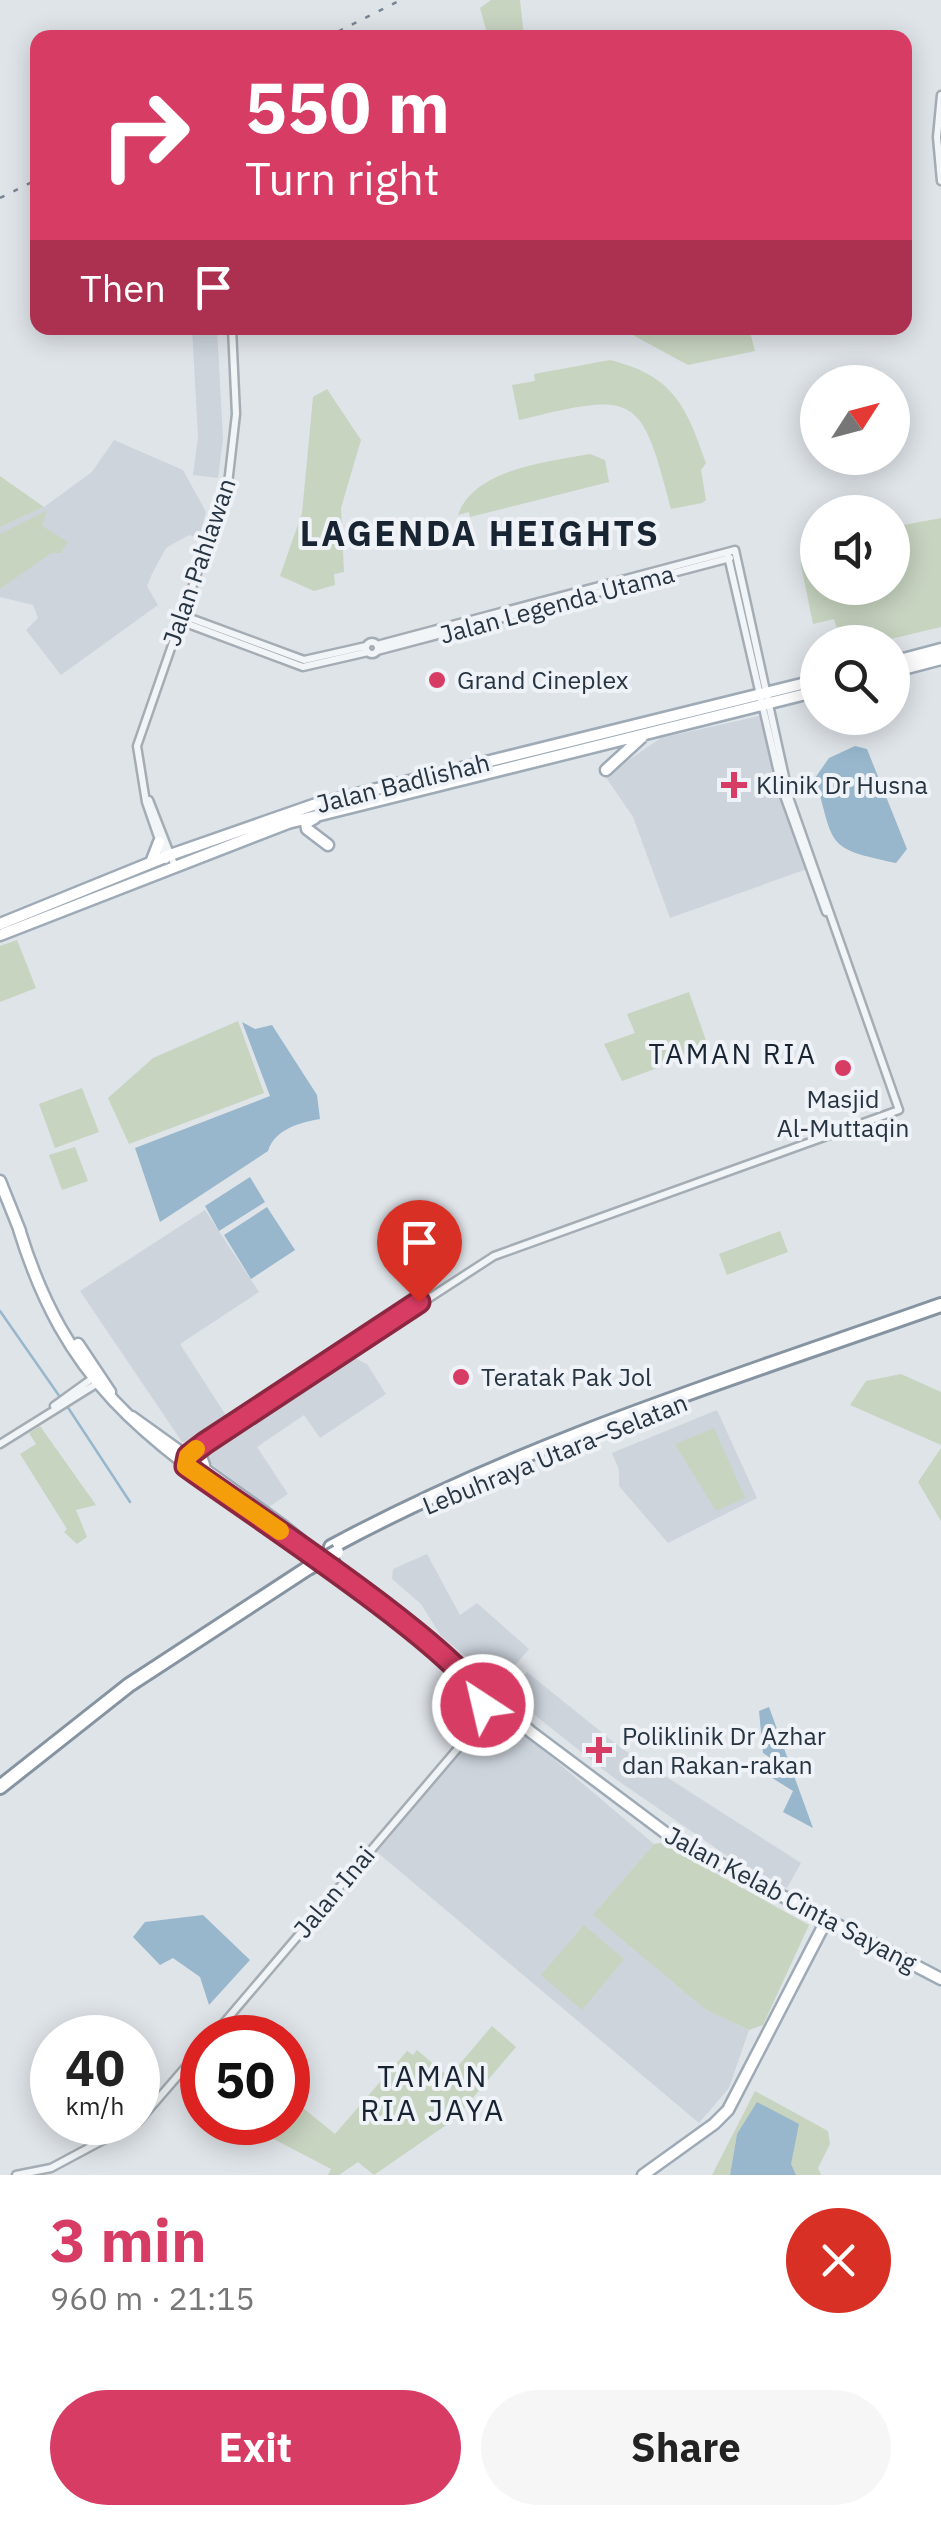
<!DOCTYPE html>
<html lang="en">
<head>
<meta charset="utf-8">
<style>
	:root { --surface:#fff; --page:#f6f6f6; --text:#222; --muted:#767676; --accent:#d73c64 }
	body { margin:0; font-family:"IBM Plex Sans",sans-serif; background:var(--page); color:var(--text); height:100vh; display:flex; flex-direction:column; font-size:38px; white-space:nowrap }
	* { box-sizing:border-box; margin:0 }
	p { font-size:32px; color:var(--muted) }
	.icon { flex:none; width:55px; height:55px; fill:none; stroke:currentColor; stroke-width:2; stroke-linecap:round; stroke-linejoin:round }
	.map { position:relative; height:2175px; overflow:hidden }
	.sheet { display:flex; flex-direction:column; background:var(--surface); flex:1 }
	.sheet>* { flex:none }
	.hud { position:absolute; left:30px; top:30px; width:882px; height:305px; border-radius:20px; box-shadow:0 5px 25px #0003; background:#d73c64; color:#fff; overflow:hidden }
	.needle { width:65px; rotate:54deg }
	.controls { position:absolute; left:800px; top:365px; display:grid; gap:20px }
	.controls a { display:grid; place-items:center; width:110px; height:110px; border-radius:50%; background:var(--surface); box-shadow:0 5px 25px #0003; font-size:50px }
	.speed { position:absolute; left:30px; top:2015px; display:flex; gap:20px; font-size:50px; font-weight:700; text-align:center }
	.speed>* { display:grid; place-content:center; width:130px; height:130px; border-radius:50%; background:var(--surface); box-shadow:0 5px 25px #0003; line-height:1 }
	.speed small { font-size:25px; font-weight:400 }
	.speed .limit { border:15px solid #d22; background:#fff; color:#111 }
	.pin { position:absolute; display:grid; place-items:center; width:85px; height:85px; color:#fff; margin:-102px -42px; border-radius:50% 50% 50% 0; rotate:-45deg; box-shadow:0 0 10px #0007 }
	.pin .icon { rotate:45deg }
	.me { position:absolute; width:110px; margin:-55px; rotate:325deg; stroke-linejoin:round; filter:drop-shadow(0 0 8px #0008) }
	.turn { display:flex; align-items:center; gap:35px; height:210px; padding:0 50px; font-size:45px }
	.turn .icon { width:130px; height:130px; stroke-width:2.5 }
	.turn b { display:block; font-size:70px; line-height:85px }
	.then { display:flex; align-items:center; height:95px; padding:0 50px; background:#0003; gap:20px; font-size:38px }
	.round { display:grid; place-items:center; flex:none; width:105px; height:105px; border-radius:52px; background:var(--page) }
	.headline { display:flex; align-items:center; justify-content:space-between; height:170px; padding:0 50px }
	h1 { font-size:60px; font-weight:700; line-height:75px; color:var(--accent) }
	.action { display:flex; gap:20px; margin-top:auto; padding:20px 50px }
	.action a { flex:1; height:115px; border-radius:60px; background:var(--accent); color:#fff; font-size:40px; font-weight:700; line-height:115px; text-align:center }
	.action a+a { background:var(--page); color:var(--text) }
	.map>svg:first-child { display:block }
	.built { fill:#cdd4dc }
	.green { fill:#c7d4c0 }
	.water { fill:#98b7cc }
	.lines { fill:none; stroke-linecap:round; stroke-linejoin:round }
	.stream { stroke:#98b7cc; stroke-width:2.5 }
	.minor-casing { stroke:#a4acb4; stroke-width:11 }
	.major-casing { stroke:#9eaab6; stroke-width:15 }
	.highway-casing { stroke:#8693a1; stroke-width:18 }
	.minor { stroke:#f2f5f7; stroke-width:6 }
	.major { stroke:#fff; stroke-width:10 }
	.highway { stroke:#fff; stroke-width:12 }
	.rail { stroke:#788594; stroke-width:2.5; stroke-dasharray:5 10; stroke-linecap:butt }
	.highway-bridge-casing { stroke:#8693a1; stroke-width:18; stroke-linecap:butt }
	.highway-bridge { stroke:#fff; stroke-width:12 }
	.route-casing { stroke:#8c2741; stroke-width:25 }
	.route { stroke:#d73c64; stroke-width:18 }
	.slow { stroke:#f59e0b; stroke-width:18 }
	.poi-dot { fill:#d73c64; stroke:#eff3f7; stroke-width:4 }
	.labels { text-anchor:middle; stroke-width:8; stroke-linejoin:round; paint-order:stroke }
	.street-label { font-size:25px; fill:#273442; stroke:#eff3f7 }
	.poi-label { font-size:25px; fill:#273442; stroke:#eff3f7; text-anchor:start }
	.neighbourhood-label { font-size:28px; letter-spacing:2.5px; fill:#192432; stroke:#eff3f7 }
	.quarter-label { font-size:30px; letter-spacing:2.5px; fill:#192432; stroke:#eff3f7 }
	.district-label { font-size:35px; font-weight:bold; letter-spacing:2.5px; fill:#192432; stroke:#eff3f7 }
</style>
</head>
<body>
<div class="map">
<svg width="941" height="2175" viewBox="0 0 941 2175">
	<rect width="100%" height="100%" fill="#dfe4e9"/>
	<path class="built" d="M192,328H217L223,439L218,478L193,475L198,437Z
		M114,440L183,470L206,512L199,538L189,535L166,548L152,574L147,586L158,605L61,675L26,630L38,618L33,605L0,597V527L44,507L92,472Z
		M759,716L764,720L783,801L807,869L670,918L633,817L605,776L661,738Z
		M205,1210L259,1292L180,1344L227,1417L195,1441L182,1442L80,1291Z
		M353,1357L367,1364L386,1394L320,1438L304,1415L257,1447L288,1494L269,1507L206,1460L217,1443Z
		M717,1410L757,1498L668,1543L619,1486V1470L612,1453Z
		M427,1554L460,1615L477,1603L529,1649L505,1677L492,1678L441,1636L421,1604L392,1579L393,1569Z
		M527,1672L621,1748L801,1863L787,1888L726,1855L614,1778L517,1701L515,1687Z
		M504,1717L654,1844L594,1915L706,2010L749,2030L729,2088L699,2123L377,1852L489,1718Z"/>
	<path class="green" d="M491,0H520L524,36L488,37L480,8Z
		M628,328H765L750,332L755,351L688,365L629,333Z
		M610,360C674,376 686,406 706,463L701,470L706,500L702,503L671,509C641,391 635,392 519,420L512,385L535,381L534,374Z
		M327,389L361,440L341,508L344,572L334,574L335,585L314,591L280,576L302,513L313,397Z
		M590,454L605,460L609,482L470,517L469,512L458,515C474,469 547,462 590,454Z
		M0,476L44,507L0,527Z
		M47,510L42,526L68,542L61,553H51L0,589V534Z
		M941,518V627L878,642H841L834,619L813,624L801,565L804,545L817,542L818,588H892L893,527Z
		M17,940L36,988L0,1002V946Z
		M689,992L709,1049L622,1081L604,1044L635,1033L627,1014Z
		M238,1021L264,1093L129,1144L108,1098L153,1058Z
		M82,1088L99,1132L55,1148L39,1104Z
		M75,1147L88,1181L62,1190L49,1155Z
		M780,1231L788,1252L727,1275L719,1254Z
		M901,1374L941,1392V1445L850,1405L866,1381Z
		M40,1426L96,1505L76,1510L87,1537L77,1544L64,1532L67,1529L20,1454L36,1444L29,1433Z
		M714,1428L745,1498L716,1511L675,1444Z
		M941,1448V1521L918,1482Z
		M661,1843L809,1925L763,2025L749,2030L706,2010L593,1915L654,1844Z
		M584,1925L624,1959L582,2010L541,1975Z
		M492,2026L516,2047L455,2119L374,2175L358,2162L339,2175H328L331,2169L264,2134L261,2140L227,2123L288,2122V2101L292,2099L335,2134L407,2051L413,2055L417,2050L444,2073H452Z
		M755,2091L828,2131L830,2144L818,2168L821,2175H796L790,2164L737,2134L730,2175H712Z"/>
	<path class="water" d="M855,746L867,749L907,849L896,863C824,848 835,846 815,778L829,758Z
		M242,1022L255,1029L272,1025L317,1095L320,1119C299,1123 275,1129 268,1151L160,1222L135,1148L270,1096Z
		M250,1177L265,1202L219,1231L205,1206Z
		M267,1207L295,1250L251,1279L224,1235Z
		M769,1707L813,1828L783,1812L793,1791L769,1776L778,1763L763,1753L759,1711Z
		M203,1915L250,1960L209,2005L200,1977L173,1958L160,1965L133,1937L145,1922Z
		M757,2102L799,2124L791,2164L796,2175H730L737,2134Z"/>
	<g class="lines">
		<path class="stream" d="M0,1311L60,1397
			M65,1403L130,1502"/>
		<defs>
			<path id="minor" d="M941,95L937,137L941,181
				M727,552L782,790L826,912
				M182,615L304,660L366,646
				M180,621L303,667L368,652
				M366 648a6 6 0 1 1 12 0a6 6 0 1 1-12 0Z
				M377,651L730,558
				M149,800L174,864
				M166,860L146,802L137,746L228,484L236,414L232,328
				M54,1406L97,1375
				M0,1444L101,1381
				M186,1456L494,1256L899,1110L790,800L735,550L377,645
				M466,1732L493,1699
				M211,2038L499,1700
				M138,2122L202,2048
				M16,2175L51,2168L137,2122"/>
			<path id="major" d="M892,662L941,649
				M892,672L941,659
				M606,770L642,737
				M315,818L306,823L307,829L328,845
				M152,860L159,842
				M0,924L170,855L316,804L818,680
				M0,935L288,823L818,691
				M0,1181L20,1231
				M19,1229C66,1382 142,1436 267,1522
				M78,1344L110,1392
				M132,1417L282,1525L464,1672
				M204,1465L200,1454L205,1443
				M461,1671L531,1732L675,1840L941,1979
				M512,1684V1700L518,1714
				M483,1685L508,1681
				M480,1714V1691
				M643,2175L714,2124L728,2110L826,1921"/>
			<path id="highway" d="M331,1547C525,1442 734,1378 941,1305
				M0,1787L129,1685L308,1568"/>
		</defs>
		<use href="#minor" class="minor-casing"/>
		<use href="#major" class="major-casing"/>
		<use href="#highway" class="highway-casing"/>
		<use href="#minor" class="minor"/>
		<use href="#major" class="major"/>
		<use href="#highway" class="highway"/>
		<path class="rail" d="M325,38L401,0
			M0,198L38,179"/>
		<defs>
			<path id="highway-bridge" d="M308,1568L337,1552"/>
		</defs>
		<use href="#highway-bridge" class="highway-bridge-casing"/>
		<use href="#highway-bridge" class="highway-bridge"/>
	</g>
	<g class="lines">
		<defs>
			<path id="route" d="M419,1302L205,1443L188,1456L186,1466C234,1502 479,1661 483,1705"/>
		</defs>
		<use href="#route" class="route-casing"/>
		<use href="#route" class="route"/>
		<path class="slow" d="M196,1449L188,1456L186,1466L280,1531"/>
	</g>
	<g class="poi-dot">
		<circle cx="437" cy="680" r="10"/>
		<path d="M729 770h10v10h10v10h-10v10h-10v-10h-10v-10h10z"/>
		<circle cx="843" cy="1068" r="10"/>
		<circle cx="461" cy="1377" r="10"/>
		<path d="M594 1735h10v10h10v10h-10v10h-10v-10h-10v-10h10z"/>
	</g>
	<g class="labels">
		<g class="street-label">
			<text transform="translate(199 562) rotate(-71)" y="9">Jalan Pahlawan</text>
			<text transform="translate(557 604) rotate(-15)" y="9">Jalan Legenda Utama</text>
			<text transform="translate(403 783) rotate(-14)" y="9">Jalan Badlishah</text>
			<text transform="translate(555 1454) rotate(-22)" y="9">Lebuhraya Utara–Selatan</text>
			<text transform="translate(334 1892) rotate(-50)" y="9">Jalan Inai</text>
			<text transform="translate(791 1899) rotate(28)" y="9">Jalan Kelab Cinta Sayang</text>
		</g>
		<g class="poi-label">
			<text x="457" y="689">Grand Cineplex</text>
			<text x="756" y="794">Klinik Dr Husna</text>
			<text x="843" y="1108" text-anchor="middle">Masjid<tspan x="843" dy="29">Al-Muttaqin</tspan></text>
			<text x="481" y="1386">Teratak Pak Jol</text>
			<text x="622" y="1745">Poliklinik Dr Azhar<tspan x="622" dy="29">dan Rakan-rakan</tspan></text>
		</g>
		<g class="neighbourhood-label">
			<text x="733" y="1064">TAMAN RIA</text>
		</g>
		<g class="quarter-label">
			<text x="433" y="2087">TAMAN<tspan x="433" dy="34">RIA JAYA</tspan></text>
		</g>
		<g class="district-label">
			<text x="480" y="546">LAGENDA HEIGHTS</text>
		</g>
	</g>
</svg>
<div class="controls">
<a><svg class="needle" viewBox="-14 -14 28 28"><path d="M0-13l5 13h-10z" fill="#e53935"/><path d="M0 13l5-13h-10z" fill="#767676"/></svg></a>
<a><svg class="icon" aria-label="sound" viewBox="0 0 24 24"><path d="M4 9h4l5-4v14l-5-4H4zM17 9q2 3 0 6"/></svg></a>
<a><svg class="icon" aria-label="search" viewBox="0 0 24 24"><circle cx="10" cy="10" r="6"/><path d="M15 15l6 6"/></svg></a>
</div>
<div class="speed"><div>40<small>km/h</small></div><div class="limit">50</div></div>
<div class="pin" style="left:419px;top:1302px;background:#d93025"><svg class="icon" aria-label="arrive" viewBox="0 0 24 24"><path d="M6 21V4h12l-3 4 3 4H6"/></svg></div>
<svg class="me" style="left:483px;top:1705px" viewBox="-20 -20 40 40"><circle r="17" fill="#d73c64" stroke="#fff" stroke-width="3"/><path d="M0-11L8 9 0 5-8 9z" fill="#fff"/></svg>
<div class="hud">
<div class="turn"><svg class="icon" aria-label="right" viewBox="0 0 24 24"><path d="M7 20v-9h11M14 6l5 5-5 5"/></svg><div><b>550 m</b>Turn right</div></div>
<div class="then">Then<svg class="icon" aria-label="arrive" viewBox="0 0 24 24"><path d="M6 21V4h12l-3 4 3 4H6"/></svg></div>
</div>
</div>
<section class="sheet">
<div class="headline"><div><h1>3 min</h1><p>960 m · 21:15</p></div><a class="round" style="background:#d93025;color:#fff"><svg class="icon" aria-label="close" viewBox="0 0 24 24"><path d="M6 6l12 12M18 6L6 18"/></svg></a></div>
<div class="action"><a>Exit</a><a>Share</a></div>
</section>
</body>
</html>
